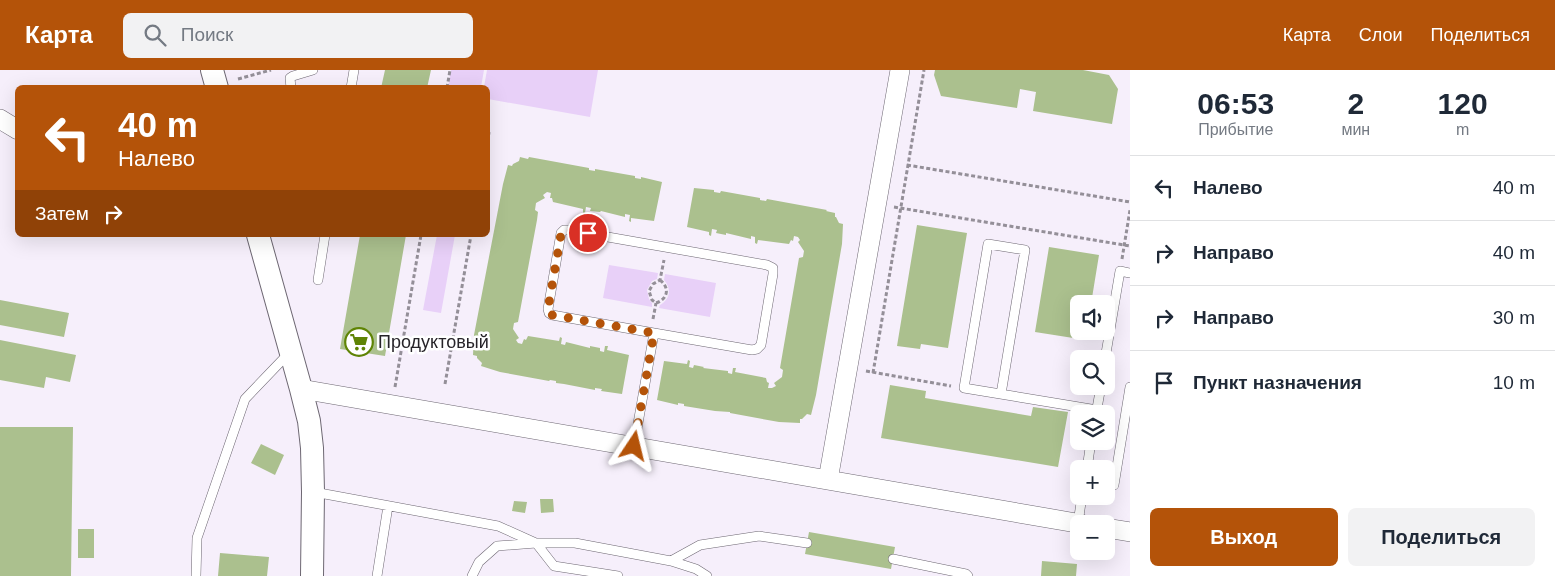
<!DOCTYPE html>
<html lang="ru">
<head>
<meta charset="utf-8">
<style>
	:root { --surface:#fff; --page:#f2f2f3; --text:#1f2937; --muted:#747a83; --line:#e0e1e3; --accent:#b45309 }
	body { margin:0; font-family:Arial,sans-serif; background:var(--page); color:var(--text); height:100vh; display:flex; flex-direction:column; font-size:19px; white-space:nowrap }
	* { box-sizing:border-box; margin:0 }
	p { font-size:16px; color:var(--muted) }
	.icon { flex:none; width:28px; height:28px; fill:none; stroke:currentColor; stroke-width:2; stroke-linecap:round; stroke-linejoin:round }
	.map { position:relative; flex:1; overflow:hidden }
	.drawer { display:flex; flex-direction:column; background:var(--surface); width:425px }
	.drawer>* { flex:none }
	.banner { position:absolute; left:15px; top:15px; width:475px; height:152px; border-radius:8px; box-shadow:0 5px 20px #0002; background:#b45309; color:#fff; overflow:hidden }
	.tools { position:absolute; left:1070px; top:225px; display:grid; gap:10px }
	.tools a { display:grid; place-items:center; width:45px; height:45px; border-radius:8px; background:var(--surface); box-shadow:0 5px 20px #0002; font-size:25px }
	.pin { position:absolute; display:grid; place-items:center; width:42px; height:42px; color:#fff; margin:-21px; border:2px solid #fff; border-radius:50%; box-shadow:0 1px 5px #0007 }
	.me { position:absolute; width:55px; margin:-28px; rotate:10deg; stroke-linejoin:round; filter:drop-shadow(0 0 4px #0008) }
	.turn { display:flex; align-items:center; gap:18px; height:105px; padding:0 20px; font-size:22px }
	.turn .icon { width:65px; height:65px; stroke-width:2.5 }
	.turn b { display:block; font-size:35px; line-height:42px }
	.then { display:flex; align-items:center; height:48px; padding:0 20px; background:#0003; gap:10px; font-size:19px }
	.eta { display:flex; justify-content:space-evenly; align-items:center; height:85px; text-align:center }
	.eta b { font-size:30px; font-weight:700; line-height:35px }
	.button { display:flex; gap:10px; margin-top:auto; padding:10px 20px }
	.button a { flex:1; height:58px; border-radius:8px; background:var(--accent); color:#fff; font-size:20px; font-weight:700; line-height:58px; text-align:center }
	.button a+a { background:var(--page); color:var(--text) }
	ul { padding:0; list-style:none }
	li { display:flex; align-items:center; gap:15px; height:65px; padding:0 20px; border-top:1px solid var(--line) }
	li div { flex:1 }
	li b { display:block; font-size:19px }
	li em { font-style:normal }
	header { display:flex; align-items:center; gap:30px; box-sizing:border-box; height:70px; padding:0 25px; background:var(--accent); color:#fff }
	header strong { font-size:24px }
	nav { display:flex; gap:28px; margin-inline-start:auto; font-size:18px }
	.search { width:350px; height:45px; background:var(--page); display:flex; align-items:center; gap:12px; box-sizing:border-box; padding:0 18px; border-radius:8px; color:var(--muted); font-size:19px }
	main { display:flex; flex:1; min-height:0 }
	.map>svg:first-child { display:block }
	.green { fill:#e8d0f8 }
	.building { fill:#abc08e }
	.lines { fill:none; stroke-linecap:round; stroke-linejoin:round }
	.service-casing { stroke:#6d6772; stroke-width:10 }
	.minor-casing { stroke:#6d6772; stroke-width:20 }
	.tertiary-casing { stroke:#6d6772; stroke-width:24 }
	.path { stroke:#948f98; stroke-width:3; stroke-dasharray:4 2.5; stroke-linecap:butt }
	.service { stroke:#fff; stroke-width:9 }
	.minor { stroke:#fff; stroke-width:19 }
	.tertiary { stroke:#fff; stroke-width:22 }
	.route { stroke:#b45309; stroke-width:9; stroke-dasharray:0 16.2 }
	.labels { text-anchor:middle; stroke-width:5; stroke-linejoin:round; paint-order:stroke }
	.poi-label { font-size:18px; fill:#272429; stroke:#fff; text-anchor:start }
</style>
</head>
<body>
<header>
<strong>Карта</strong>
<div class="search"><svg class="icon" aria-label="search" viewBox="0 0 24 24"><circle cx="10" cy="10" r="6"/><path d="M15 15l6 6"/></svg>Поиск</div>
<nav><a>Карта</a><a>Слои</a><a>Поделиться</a></nav>
</header>
<main>
<div class="map">
<svg width="1130" height="506" viewBox="0 0 1130 506">
	<rect width="100%" height="100%" fill="#f6effb"/>
	<path class="green" d="M451,0H484L481,17H448Z
		M487,0H598L590,47L488,29V18L484,17Z
		M437,165H455L441,243L423,240Z
		M609,195L658,203L657,209L652,211L647,220L649,229L652,233V237L603,228Z
		M665,204L716,213L710,247L659,238L660,235C670,229 672,219 664,210Z"/>
	<path class="building" d="M385,0H431L427,18H381Z
		M935,0H1083L1109,5L1118,19L1112,54L1033,41L1036,22L1020,19L1017,38L941,26L934,5Z
		M520,87L528,89L529,87L540,89L589,98V100L595,101V99L635,106V108L641,109V107L662,112L654,151L631,148V152L629,151L630,145L625,144V147L601,141L600,142L590,141L591,138L586,137L585,143H583V139L553,132L552,128H550L551,123L547,122L543,125L545,128L536,133L535,140L538,142L537,150L518,252L514,253L513,259L519,268L516,270L518,273L522,274L524,269L526,270L528,266L559,271L560,267L562,268L561,274L565,275L566,272L590,278V276L600,278V281L604,282L605,276H608L607,280L629,285L622,324L601,321L602,319L595,318V320L564,314L556,313V311L550,310L549,311L500,302L481,296L482,293L477,288V286L473,285L474,265L503,114L508,95L512,96L513,94L519,91Z
		M694,118L714,120V122L720,123L721,121L760,128V130L766,131L767,129L827,140L826,141L835,143V147H836L839,153L843,154L842,174L816,325L811,345L807,344L802,349H800V353L779,352L730,343V342L715,341L684,336V334L678,333V335L657,330L664,291L687,294L688,290L690,291L689,297L693,298L694,295L704,297L703,298L728,301V303L732,304L733,298H736L735,302L766,308L767,312L769,313L768,318H772L776,316L774,313L782,307L783,300L780,298L799,188L803,187L804,181L798,172L800,170L798,167L794,166L793,171L791,170L789,174L758,170L757,174L755,173V167L751,166V169L726,163V165L716,163L717,160L712,159L711,166L709,165V162L687,157Z
		M917,155L967,163L948,278L921,274L920,279L897,276Z
		M360,165H406L385,286L340,279Z
		M1049,177L1099,185L1091,234H1079V261H1087L1086,270L1035,262Z
		M0,230L69,243L64,267L0,255Z
		M0,270L76,285L70,312L46,307L44,318L0,310Z
		M890,315L926,321L925,328L1031,346L1033,337L1068,342L1058,397L881,368Z
		M0,357H73L71,506H0Z
		M261,374L284,385L275,405L251,393Z
		M540,429H553L554,442L541,443Z
		M514,431L527,432L525,443L512,441Z
		M78,459H94V488H78Z
		M809,462L895,477L891,499L805,484Z
		M220,483L269,487L267,506H218Z
		M1042,491L1077,494L1076,506H1041Z"/>
	<g class="lines">
		<defs>
			<path id="service" d="M291,18L290,8L293,6L313,0
				M351,18L354,0
				M318,210L325,165
				M1105,289L1120,201L1130,203
				M1001,324L1025,180L988,174L964,318L1097,340
				M1096,344L1101,316
				M634,376L654,263L552,245L549,243L548,239L561,163L564,160H568L767,195L773,198V204L761,275L757,279L752,280L654,263
				M1087,399L1091,371
				M1106,414L1114,415L1130,317
				M314,422L498,456L536,473L554,496L618,506
				M1078,453L1082,426
				M893,489L966,504L968,506
				M671,491L700,475L759,466L807,473
				M196,506L197,468L245,329L289,283
				M377,506L388,436
				M472,506L479,492L497,476L536,473H575L671,491L696,499L707,506"/>
			<path id="minor" d="M0,49L18,60
				M301,319L1082,454
				M828,410L900,0
				M1106,458L1130,462"/>
			<path id="tertiary" d="M212,0L217,18
				M258,165L301,319L309,351L312,378L313,422L312,506"/>
		</defs>
		<use href="#service" class="service-casing"/>
		<use href="#minor" class="minor-casing"/>
		<use href="#tertiary" class="tertiary-casing"/>
		<path class="path" d="M238,9L271,0
			M447,18L450,0
			M488,71L489,62
			M907,95L1130,132
			M894,137L1130,176
			M1122,189L1130,140
			M660,210C670,218 668,229 656,233L652,230L649,221L653,214L660,210L664,190
			M653,249L656,233
			M866,301L951,316
			M873,303L924,0
			M445,314L471,165
			M395,317L421,165"/>
		<use href="#service" class="service"/>
		<use href="#minor" class="minor"/>
		<use href="#tertiary" class="tertiary"/>
	</g>
	<g class="lines">
		<path class="route" d="M588,163L568,160H564L561,164L548,239L549,243L552,245L654,263L634,376"/>
	</g>
	<defs>
		<symbol id="supermarket-ring" viewBox="-11 -11 22 22"><circle r="9.5" fill="#fff" stroke="#5f8405" stroke-width="1.5"/><path d="M-6-5.5h2.5l.6 2H6L4.5 2H-2.5L-4.4-4H-6ZM-1.5 3.2a1.3 1.3 0 1 0 .1 0ZM3 3.2a1.3 1.3 0 1 0 .1 0Z" fill="#5f8405"/></symbol>
	</defs>
	<g fill-rule="evenodd">
		<use href="#supermarket-ring" x="343" y="256" width="32" height="32"/>
	</g>
	<g class="labels">
		<g class="poi-label">
			<text x="378" y="278">Продуктовый</text>
		</g>
	</g>
</svg>
<div class="tools">
<a><svg class="icon" aria-label="sound" viewBox="0 0 24 24"><path d="M4 9h4l5-4v14l-5-4H4zM17 9q2 3 0 6"/></svg></a>
<a><svg class="icon" aria-label="search" viewBox="0 0 24 24"><circle cx="10" cy="10" r="6"/><path d="M15 15l6 6"/></svg></a>
<a><svg class="icon" aria-label="layers" viewBox="0 0 24 24"><path d="M12 4l9 5-9 5-9-5zM3 14l9 5 9-5"/></svg></a>
<a>+</a>
<a>−</a>
</div>
<div class="pin" style="left:588px;top:163px;background:#d93025"><svg class="icon" aria-label="arrive" viewBox="0 0 24 24"><path d="M6 21V4h12l-3 4 3 4H6"/></svg></div>
<svg class="me" style="left:634px;top:376px" viewBox="-20 -20 40 40"><path d="M0-17L14 15 0 8-14 15z" fill="#b45309" stroke="#fff" stroke-width="4"/></svg>
<div class="banner">
<div class="turn"><svg class="icon" aria-label="left" viewBox="0 0 24 24"><path d="M17 20v-9H6M10 6l-5 5 5 5"/></svg><div><b>40 m</b>Налево</div></div>
<div class="then">Затем<svg class="icon" aria-label="right" viewBox="0 0 24 24"><path d="M7 20v-9h11M14 6l5 5-5 5"/></svg></div>
</div>
</div>
<section class="drawer">
<div class="eta">
<div><b>06:53</b><p>Прибытие</p></div>
<div><b>2</b><p>мин</p></div>
<div><b>120</b><p>m</p></div>
</div>
<ul>
<li><svg class="icon" aria-label="left" viewBox="0 0 24 24"><path d="M17 20v-9H6M10 6l-5 5 5 5"/></svg><div><b>Налево</b></div><em>40 m</em></li>
<li><svg class="icon" aria-label="right" viewBox="0 0 24 24"><path d="M7 20v-9h11M14 6l5 5-5 5"/></svg><div><b>Направо</b></div><em>40 m</em></li>
<li><svg class="icon" aria-label="right" viewBox="0 0 24 24"><path d="M7 20v-9h11M14 6l5 5-5 5"/></svg><div><b>Направо</b></div><em>30 m</em></li>
<li><svg class="icon" aria-label="arrive" viewBox="0 0 24 24"><path d="M6 21V4h12l-3 4 3 4H6"/></svg><div><b>Пункт назначения</b></div><em>10 m</em></li>
</ul>
<div class="button"><a>Выход</a><a>Поделиться</a></div>
</section>
</main>
</body>
</html>
